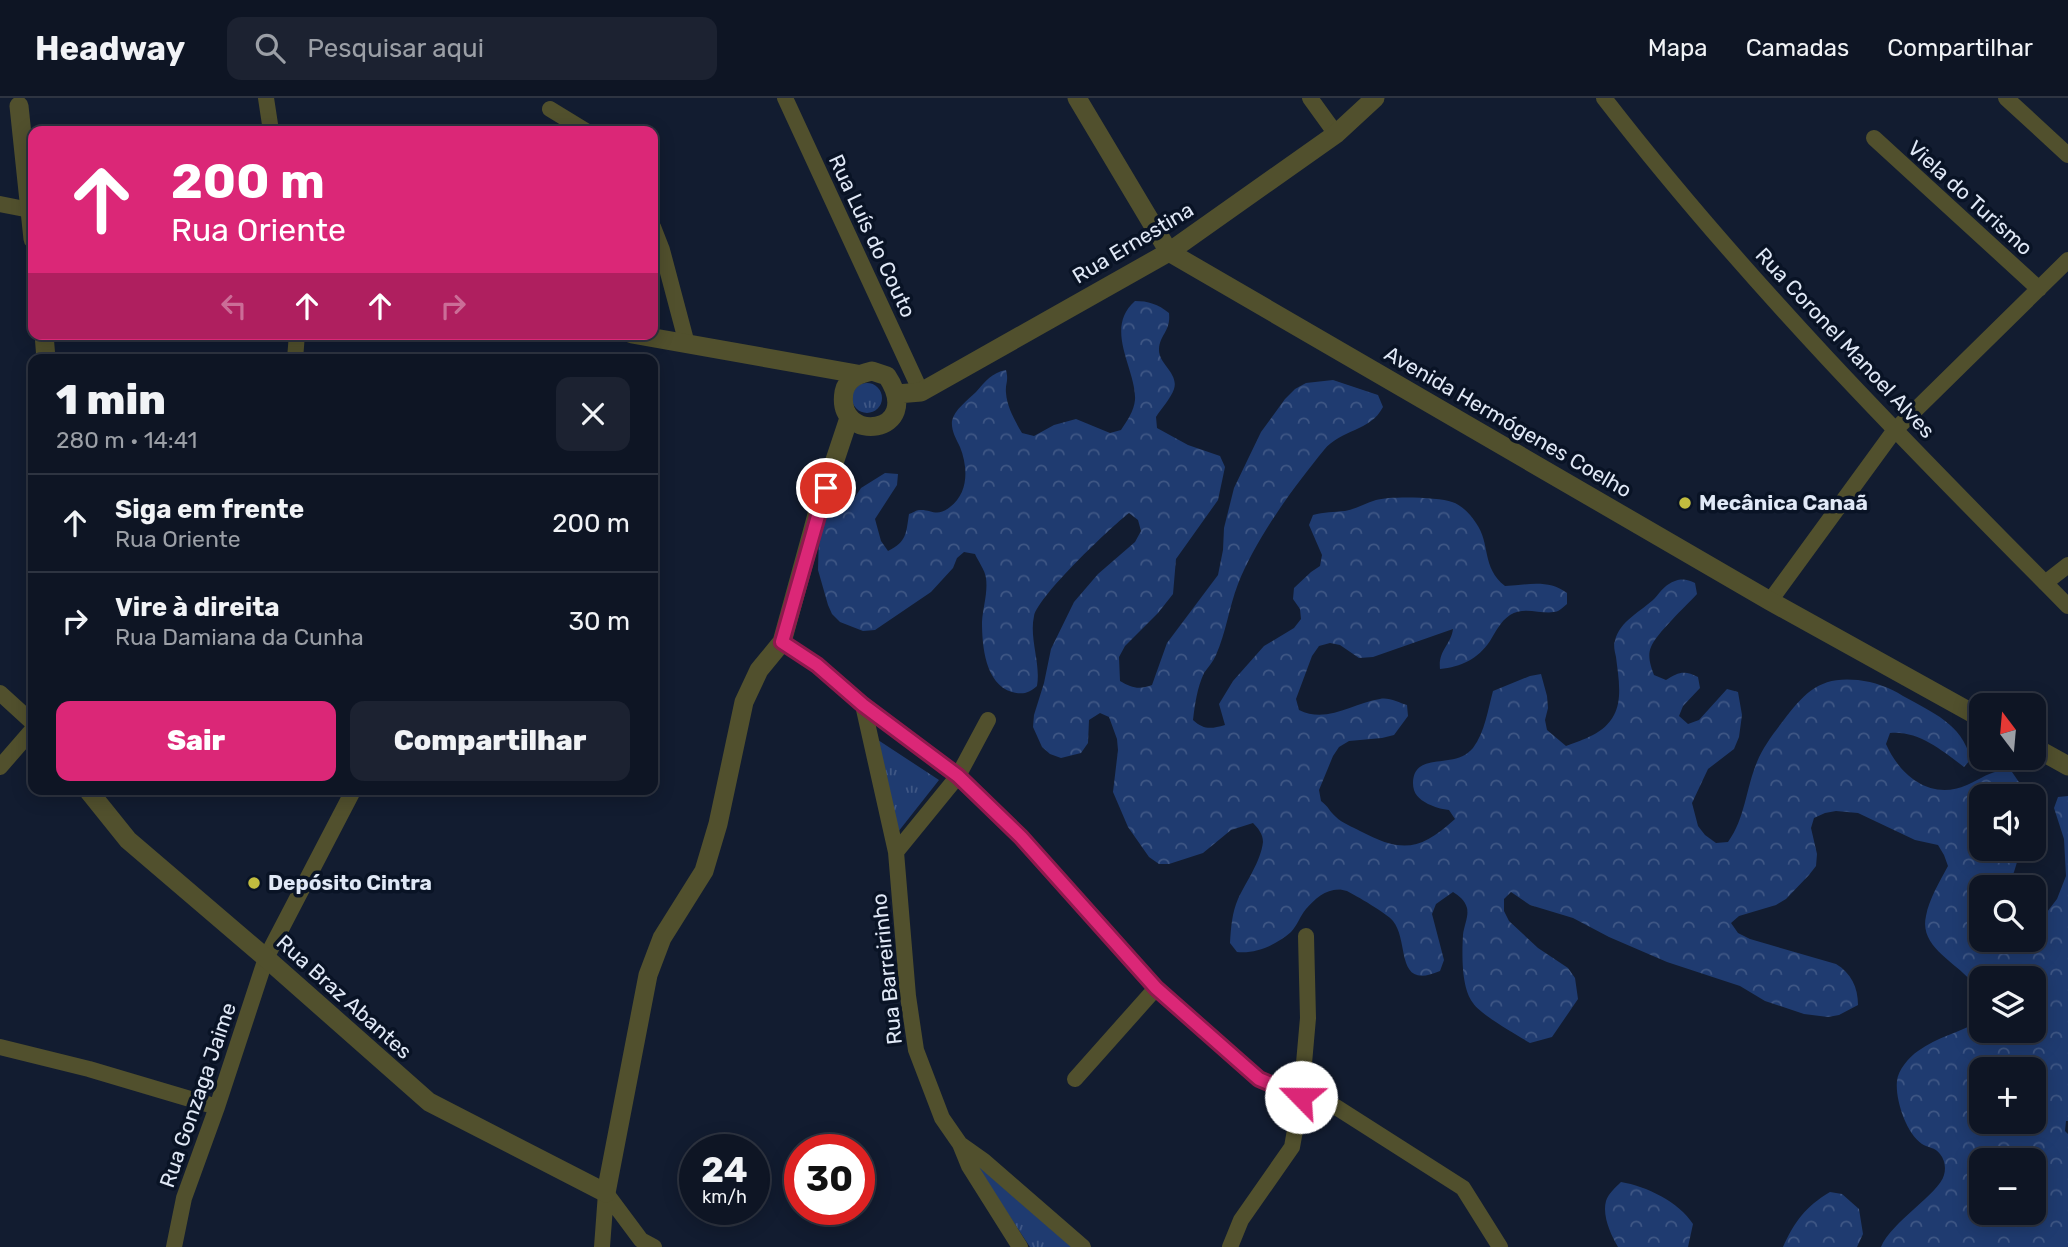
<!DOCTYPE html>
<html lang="pt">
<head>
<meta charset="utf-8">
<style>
	:root { --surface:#0e1524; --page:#1c2231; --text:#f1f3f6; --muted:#9b9fa6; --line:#2e3441; --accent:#db2777 }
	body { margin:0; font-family:Rubik,sans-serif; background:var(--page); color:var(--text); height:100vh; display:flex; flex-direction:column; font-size:26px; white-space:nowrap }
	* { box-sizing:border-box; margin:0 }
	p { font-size:23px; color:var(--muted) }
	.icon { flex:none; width:38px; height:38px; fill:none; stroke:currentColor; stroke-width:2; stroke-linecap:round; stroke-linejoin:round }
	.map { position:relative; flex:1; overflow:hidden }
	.drawer { position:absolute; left:28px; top:256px; width:630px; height:441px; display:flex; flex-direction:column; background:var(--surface); border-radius:14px; box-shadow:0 4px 18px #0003,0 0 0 2px var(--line) }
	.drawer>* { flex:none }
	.top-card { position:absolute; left:28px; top:28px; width:630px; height:214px; border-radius:14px; box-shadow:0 4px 18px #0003,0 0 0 2px var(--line); background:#db2777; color:#fff; overflow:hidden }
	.needle { width:46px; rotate:344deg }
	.controls { position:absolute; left:1969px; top:595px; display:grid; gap:14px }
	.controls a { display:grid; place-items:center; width:77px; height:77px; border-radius:14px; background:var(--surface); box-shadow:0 4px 18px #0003,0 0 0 2px var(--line); font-size:35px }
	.speed { position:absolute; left:679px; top:1036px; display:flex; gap:14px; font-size:35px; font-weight:700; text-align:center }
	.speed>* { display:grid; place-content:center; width:91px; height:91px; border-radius:50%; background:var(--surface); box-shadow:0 4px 18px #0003,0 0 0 2px var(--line); line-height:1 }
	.speed small { font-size:18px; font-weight:400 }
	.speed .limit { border:10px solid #d22; background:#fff; color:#111 }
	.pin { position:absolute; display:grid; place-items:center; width:60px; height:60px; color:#fff; margin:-30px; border:4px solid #fff; border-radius:50%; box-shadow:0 2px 7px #0007 }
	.me { position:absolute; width:77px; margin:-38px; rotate:293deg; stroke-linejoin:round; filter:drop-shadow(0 0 5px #0008) }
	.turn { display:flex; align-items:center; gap:24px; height:147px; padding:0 28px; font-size:32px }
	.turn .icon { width:91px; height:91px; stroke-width:2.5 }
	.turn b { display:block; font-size:49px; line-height:60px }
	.lanes { display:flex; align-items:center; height:66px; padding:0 28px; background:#0003; justify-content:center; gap:35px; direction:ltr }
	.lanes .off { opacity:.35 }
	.round { display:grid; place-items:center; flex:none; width:74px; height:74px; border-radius:14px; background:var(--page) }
	.head { display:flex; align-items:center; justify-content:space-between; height:119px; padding:0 28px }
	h1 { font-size:42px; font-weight:800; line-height:52px }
	.button { display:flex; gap:14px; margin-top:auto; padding:14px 28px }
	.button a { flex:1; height:80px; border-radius:14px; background:var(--accent); color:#fff; font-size:28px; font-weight:800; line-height:80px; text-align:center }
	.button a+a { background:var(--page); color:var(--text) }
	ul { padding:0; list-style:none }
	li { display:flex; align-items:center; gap:21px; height:98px; padding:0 28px; border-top:2px solid var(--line) }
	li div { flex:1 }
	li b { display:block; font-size:26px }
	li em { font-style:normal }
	header { display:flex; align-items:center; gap:42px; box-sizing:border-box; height:98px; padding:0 35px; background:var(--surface); border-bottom:2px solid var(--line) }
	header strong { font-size:33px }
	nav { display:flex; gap:38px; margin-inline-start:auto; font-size:24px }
	.search { width:490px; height:63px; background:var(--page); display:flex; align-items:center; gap:18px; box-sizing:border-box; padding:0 24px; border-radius:14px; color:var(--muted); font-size:26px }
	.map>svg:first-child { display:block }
	.grass { fill:url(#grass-tufts) }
	.forest { fill:url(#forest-crowns); fill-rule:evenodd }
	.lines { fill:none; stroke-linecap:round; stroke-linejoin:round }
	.minor { stroke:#51502d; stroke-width:16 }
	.tertiary { stroke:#51502d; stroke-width:19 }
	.route-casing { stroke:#8e194d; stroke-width:18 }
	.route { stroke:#db2777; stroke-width:12 }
	.poi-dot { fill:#c2bd3f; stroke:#091325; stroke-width:2.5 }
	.labels { text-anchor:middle; stroke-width:7; stroke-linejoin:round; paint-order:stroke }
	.street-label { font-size:21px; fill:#e0e8f6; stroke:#091325 }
	.poi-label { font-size:21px; font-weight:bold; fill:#e0e8f6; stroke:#091325; text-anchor:start }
</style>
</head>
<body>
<header>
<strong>Headway</strong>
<div class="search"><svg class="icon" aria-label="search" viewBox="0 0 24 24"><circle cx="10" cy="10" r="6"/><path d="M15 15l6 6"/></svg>Pesquisar aqui</div>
<nav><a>Mapa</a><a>Camadas</a><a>Compartilhar</a></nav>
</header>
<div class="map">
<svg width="2068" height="1149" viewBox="0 0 2068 1149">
	<defs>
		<pattern id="grass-tufts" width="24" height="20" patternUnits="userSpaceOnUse" patternTransform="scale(1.75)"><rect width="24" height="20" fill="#1f3b70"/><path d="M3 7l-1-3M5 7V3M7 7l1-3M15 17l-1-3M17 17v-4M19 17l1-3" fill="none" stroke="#3f5785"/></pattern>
		<pattern id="forest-crowns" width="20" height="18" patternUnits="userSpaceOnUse" patternTransform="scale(1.75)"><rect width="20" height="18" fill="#1f3b70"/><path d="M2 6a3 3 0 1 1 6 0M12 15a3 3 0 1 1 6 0" fill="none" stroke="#3f5785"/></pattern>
	</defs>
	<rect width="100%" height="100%" fill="#121c30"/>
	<path class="grass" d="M852 300a15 15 0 1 1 30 0a15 15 0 1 1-30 0Z
		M878,642L939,682L898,734Z
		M972,1062L1072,1149H1030Z"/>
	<path class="forest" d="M1135,203C1148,203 1158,206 1169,215C1171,233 1160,236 1159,251C1158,266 1179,275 1174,291C1171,300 1161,311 1156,319L1157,330L1188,347L1220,358L1225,369L1218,402L1176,461L1173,496L1158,515L1125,548L1119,559L1120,583C1132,590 1139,592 1152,587L1167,545L1218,477L1223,452L1224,430L1234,390L1261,334L1285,301L1295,291L1306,285L1333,282L1378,297L1383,309C1370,334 1341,331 1324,352C1293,390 1256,440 1238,486C1229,509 1226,535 1216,557C1213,564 1208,569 1204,575C1197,590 1195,606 1193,622C1204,632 1211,631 1225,627L1219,606L1233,583L1264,548L1294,530L1301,521L1300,511L1293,501L1294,490L1311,474L1320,468L1322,457L1309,427L1313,417C1324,414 1334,414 1345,413C1356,411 1366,405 1376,402C1390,398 1439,399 1452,404C1462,407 1471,417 1476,425C1491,446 1481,469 1505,488C1528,487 1548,481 1567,495V506C1564,508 1562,511 1558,513C1544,518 1525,507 1510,517C1500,524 1496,533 1490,543C1478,561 1461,569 1440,571C1438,552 1451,547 1453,531L1373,559L1359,560L1340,547L1330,545L1319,548L1312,558L1296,601L1299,612C1327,626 1353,605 1380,601C1389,599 1399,605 1407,607L1408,618L1394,637L1382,640L1349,643L1339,649L1333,658L1319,692L1321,703C1329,709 1329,713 1336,719C1342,725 1353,729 1360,733C1402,755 1420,753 1455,721L1449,712C1440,711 1435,709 1428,706C1419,701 1413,696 1413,685C1414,652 1454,673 1473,650C1485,634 1488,611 1493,593L1530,578L1541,576L1547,598L1548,610L1545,622L1547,632L1566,648C1584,641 1604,636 1614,617C1623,600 1618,577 1616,559C1615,554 1613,547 1615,543C1619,523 1642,513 1655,500C1661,493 1666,486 1675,483C1683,480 1688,482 1695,485L1697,496C1686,508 1656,536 1651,549C1647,558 1651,569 1654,577L1666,582C1678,574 1685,572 1698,579L1700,590L1683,608L1679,618L1688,626L1699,622L1727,591L1738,594L1742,617L1739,639L1734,651L1708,671L1692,705L1698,728L1705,737L1716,745L1728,744C1745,721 1746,690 1757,664C1763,649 1773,636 1783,623C1805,594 1820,578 1858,582C1874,584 1889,589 1903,598C1933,615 1961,625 1971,661L1964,669C1943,653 1918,632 1890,635L1886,646C1900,678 1931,703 1967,687C1985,679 1993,670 2012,674L2025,693L2026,698H1981V751H2021L2014,774L2007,789H1981V842H2034V831L2057,801L2066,778L2064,741L2054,710L2058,699L2068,698V1023H2066L2065,1033L2068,1036V1149H1881C1891,1124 1939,1096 1944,1077C1946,1070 1945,1062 1940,1056C1935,1049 1928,1050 1922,1046C1906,1035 1895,1001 1897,983C1898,972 1909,959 1918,953C1937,939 1960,934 1981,923V933H2034V880H1981V901C1978,895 1974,887 1970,882C1954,863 1919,848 1926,818C1929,801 1940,783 1948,768L1944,757L1938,747L1915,742L1858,715L1836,713L1825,715L1814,720L1811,730L1817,756L1816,768L1809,777L1786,801L1776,807L1739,818L1731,825L1738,835L1750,841L1836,866C1851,875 1858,889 1858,907L1839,917L1828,919L1804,916L1765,903L1740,888L1667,864L1609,839L1573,820L1530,807L1511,794L1504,801V813L1509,823L1538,850L1568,870L1575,880L1578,901L1552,939L1530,945C1517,937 1481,917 1473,905C1461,890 1462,855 1463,837C1464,828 1469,818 1467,810C1465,802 1459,798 1453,794L1436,806L1432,816L1444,862L1440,873C1394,893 1410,844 1393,823C1388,816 1355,797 1347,793C1331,787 1316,799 1306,811C1300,818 1297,828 1291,834C1276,847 1256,856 1237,854L1230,845C1231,829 1232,815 1238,801C1246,784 1261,763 1263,744C1263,736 1258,730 1253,725L1231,732L1203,755L1169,766H1159L1149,759L1128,729L1113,694L1118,652L1117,641L1109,619L1100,615L1089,622L1088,645L1081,655L1061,660L1050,656L1042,649L1033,629L1034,617L1044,585L1051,551L1074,504L1098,476L1135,444L1141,433L1138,422L1129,415C1110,430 1039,497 1034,518C1029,541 1041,565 1037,588C1029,595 1023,597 1012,594C985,586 982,547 982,524C983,509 988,495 986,480C985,472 978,463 975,456L964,454L957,460L953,470L931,494L875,532L863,533L840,524L832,516L828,507L818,472L819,436L826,414L855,399L861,390L885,375L898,376L897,387L875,421L881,443L888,453C907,444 906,435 909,416C913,415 916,412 919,412C932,411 936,420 950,409C969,395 968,369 960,349C956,341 951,332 952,323C954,312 968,302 976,294C986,283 991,275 1006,272C1009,284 1005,285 1006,295C1007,309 1015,323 1022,335L1034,338L1054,327L1076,321L1110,335L1121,332C1127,323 1134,313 1135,302C1137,272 1103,231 1135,203ZM1981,971H2034V1024H1981ZM1981,1062H2034V1115H1981Z
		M1621,1084C1646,1088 1679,1104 1693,1126L1688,1149H1618C1611,1137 1602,1118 1606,1103C1608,1096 1616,1089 1621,1084Z
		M1830,1094L1842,1096L1859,1111L1863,1136L1857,1149H1783C1795,1123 1805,1109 1830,1094Z"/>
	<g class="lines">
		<path class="minor" d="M266,0L271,33
			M785,0L921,294
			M1310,0L1336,36
			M1604,0C1744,181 1906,345 2068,508
			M2006,0L2068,57
			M550,11L586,33
			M1874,40L2039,191
			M0,106L30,112
			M653,129L662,152L687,246
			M295,261L297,236
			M2045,485L2068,467
			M1770,503L1894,333L2068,162
			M782,544L817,567L863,607L958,678L1021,739L1156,890L1259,981L1301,999L1336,1009L1463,1090L1500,1149
			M0,595L33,625
			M863,607L896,754L908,898L916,952L942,1020L960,1046L969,1068L1020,1149
			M0,669L33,631
			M896,754L958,678L988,622
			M0,949L89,971L217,1009
			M1075,981L1156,890
			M960,1046L984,1063L1083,1149
			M606,1095L641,1142L654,1149
			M174,1149L184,1100L217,1009L266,860L354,691
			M602,1149L606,1095
			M1230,1149L1241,1122L1292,1049L1301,999L1308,920L1306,838"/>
		<path class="tertiary" d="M1077,0L1169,154L1770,503L1981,620
			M19,8L33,141
			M44,236L46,261
			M632,236L857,276
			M872,273L887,278C926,337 835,347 844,294C847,280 859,276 872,273Z
			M897,296L921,294L1169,154L1336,36L1375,0
			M2034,649L2068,668
			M87,691L128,742L266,860L429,1004L606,1095L648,877L662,840L704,773L718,726L744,604L759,572L782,544L818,413L849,320"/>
	</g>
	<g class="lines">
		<defs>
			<path id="route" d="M826,390L782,544L817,567L863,607L958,678L1021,739L1156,890L1259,981L1301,999"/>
		</defs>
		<use href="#route" class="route-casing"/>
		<use href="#route" class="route"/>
	</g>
	<g class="poi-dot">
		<circle cx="1685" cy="405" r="7"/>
		<circle cx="254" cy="785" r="7"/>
	</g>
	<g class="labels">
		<g class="street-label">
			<text transform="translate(1970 100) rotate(42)" y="7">Viela do Turismo</text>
			<text transform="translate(872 138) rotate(65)" y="7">Rua Luís do Couto</text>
			<text transform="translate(1133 145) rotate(-31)" y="7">Rua Ernestina</text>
			<text transform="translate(1845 245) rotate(47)" y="7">Rua Coronel Manoel Alves</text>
			<text transform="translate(1508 324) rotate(30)" y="7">Avenida Hermógenes Coelho</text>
			<text transform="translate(887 871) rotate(-96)" y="7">Rua Barreirinho</text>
			<text transform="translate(344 899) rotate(42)" y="7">Rua Braz Abantes</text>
			<text transform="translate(198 997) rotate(-71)" y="7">Rua Gonzaga Jaime</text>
		</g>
		<g class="poi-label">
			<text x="1699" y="412">Mecânica Canaã</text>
			<text x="268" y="792">Depósito Cintra</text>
		</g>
	</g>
</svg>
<div class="controls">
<a><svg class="needle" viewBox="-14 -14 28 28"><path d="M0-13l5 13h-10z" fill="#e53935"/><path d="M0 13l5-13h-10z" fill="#9b9fa6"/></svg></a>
<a><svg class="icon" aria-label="sound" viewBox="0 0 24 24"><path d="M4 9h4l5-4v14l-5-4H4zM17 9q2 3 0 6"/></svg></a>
<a><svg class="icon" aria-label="search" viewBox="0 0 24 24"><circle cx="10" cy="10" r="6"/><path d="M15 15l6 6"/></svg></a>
<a><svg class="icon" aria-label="layers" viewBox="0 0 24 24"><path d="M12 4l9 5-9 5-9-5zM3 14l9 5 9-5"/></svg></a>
<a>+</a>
<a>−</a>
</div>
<div class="speed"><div>24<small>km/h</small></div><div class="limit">30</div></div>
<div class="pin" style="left:826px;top:390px;background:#d93025"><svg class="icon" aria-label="arrive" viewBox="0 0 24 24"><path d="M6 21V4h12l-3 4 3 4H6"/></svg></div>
<svg class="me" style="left:1301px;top:999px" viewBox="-20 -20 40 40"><circle r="19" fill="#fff"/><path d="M0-13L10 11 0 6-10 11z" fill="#db2777"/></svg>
<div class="top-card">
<div class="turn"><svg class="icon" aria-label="ahead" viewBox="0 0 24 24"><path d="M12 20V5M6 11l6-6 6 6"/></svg><div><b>200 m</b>Rua Oriente</div></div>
<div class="lanes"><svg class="icon off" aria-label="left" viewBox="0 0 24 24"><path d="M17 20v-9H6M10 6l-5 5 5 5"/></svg><svg class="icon" aria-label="ahead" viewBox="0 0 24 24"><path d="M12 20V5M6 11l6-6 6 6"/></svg><svg class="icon" aria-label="ahead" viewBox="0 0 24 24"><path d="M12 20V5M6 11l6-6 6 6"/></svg><svg class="icon off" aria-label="right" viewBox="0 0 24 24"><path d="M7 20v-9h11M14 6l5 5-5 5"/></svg></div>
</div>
<section class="drawer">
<div class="head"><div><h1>1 min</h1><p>280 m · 14:41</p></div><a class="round"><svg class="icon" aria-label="close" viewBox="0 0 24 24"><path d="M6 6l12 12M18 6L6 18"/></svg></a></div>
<ul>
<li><svg class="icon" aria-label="ahead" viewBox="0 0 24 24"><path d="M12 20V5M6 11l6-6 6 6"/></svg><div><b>Siga em frente</b><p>Rua Oriente</p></div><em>200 m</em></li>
<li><svg class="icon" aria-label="right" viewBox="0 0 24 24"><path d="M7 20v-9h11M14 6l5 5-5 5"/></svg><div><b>Vire à direita</b><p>Rua Damiana da Cunha</p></div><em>30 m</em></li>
</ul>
<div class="button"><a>Sair</a><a>Compartilhar</a></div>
</section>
</div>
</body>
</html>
